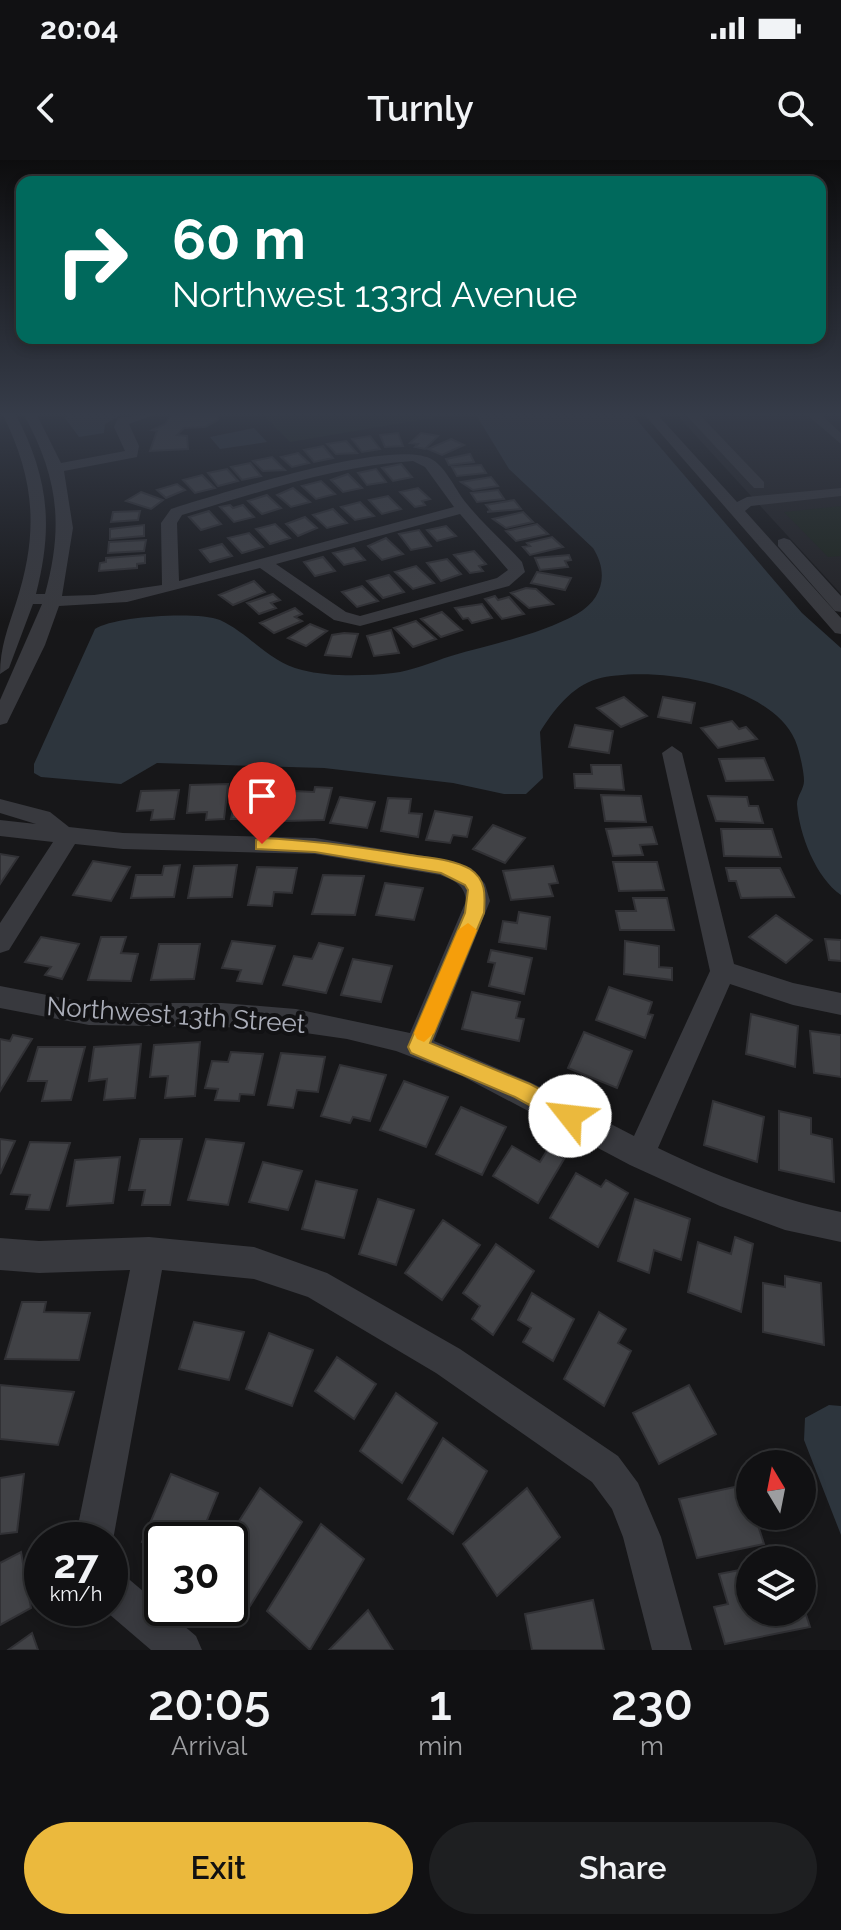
<!DOCTYPE html>
<html lang="en">
<head>
<meta charset="utf-8">
<style>
	:root { --surface:#111113; --page:#1e1f21; --text:#f1f3f6; --muted:#9c9da0; --line:#303133; --accent:#ebb93d }
	body { margin:0; font-family:Raleway,sans-serif; background:var(--page); color:var(--text); height:100vh; display:flex; flex-direction:column; font-size:30px; white-space:nowrap }
	* { box-sizing:border-box; margin:0 }
	p { font-size:26px; color:var(--muted) }
	.icon { flex:none; width:44px; height:44px; fill:none; stroke:currentColor; stroke-width:2; stroke-linecap:round; stroke-linejoin:round }
	.map { position:relative; height:1490px; overflow:hidden }
	.side { display:flex; flex-direction:column; background:var(--surface); flex:1 }
	.side>* { flex:none }
	.banner { position:absolute; left:16px; top:16px; width:810px; height:168px; border-radius:16px; box-shadow:0 4px 12px #0003,0 0 0 2px var(--line); background:#00695c; color:#fff; overflow:hidden }
	.needle { width:52px; rotate:350deg }
	.tools { position:absolute; left:736px; top:1290px; display:grid; gap:16px }
	.tools a { display:grid; place-items:center; width:80px; height:80px; border-radius:50%; background:var(--surface); box-shadow:0 4px 12px #0003,0 0 0 2px var(--line); font-size:40px }
	.speed { position:absolute; left:24px; top:1362px; display:flex; gap:16px; font-size:40px; font-weight:700; text-align:center }
	.speed>* { display:grid; place-content:center; width:104px; height:104px; border-radius:50%; background:var(--surface); box-shadow:0 4px 12px #0003,0 0 0 2px var(--line); line-height:1 }
	.speed small { font-size:20px; font-weight:400 }
	.speed .limit { border:4px solid #111; border-radius:12px; background:#fff; color:#111 }
	.pin { position:absolute; display:grid; place-items:center; width:68px; height:68px; color:#fff; margin:-82px -34px; border-radius:50% 50% 50% 0; rotate:-45deg; box-shadow:0 0 8px #0007 }
	.pin .icon { rotate:45deg }
	.me { position:absolute; width:88px; margin:-44px; rotate:299deg; stroke-linejoin:round; filter:drop-shadow(0 0 6px #0008) }
	.turn { display:flex; align-items:center; gap:28px; height:168px; padding:0 24px; font-size:36px }
	.turn .icon { width:104px; height:104px; stroke-width:2.5 }
	.turn b { display:block; font-size:56px; line-height:68px }
	.eta { display:flex; justify-content:space-evenly; align-items:center; height:136px; text-align:center }
	.eta b { font-size:48px; font-weight:600; line-height:56px }
	.button { display:flex; gap:16px; margin-top:auto; padding:16px 24px }
	.button a { flex:1; height:92px; border-radius:48px; background:var(--accent); color:#111; font-size:32px; font-weight:600; line-height:92px; text-align:center }
	.button a+a { background:var(--page); color:var(--text) }
	.status { display:flex; justify-content:space-between; align-items:center; height:56px; padding:0 40px; background:var(--surface); direction:ltr }
	.status svg { height:22px; fill:currentColor }
	header { display:flex; justify-content:space-between; align-items:center; height:104px; padding:0 24px; background:var(--surface); font-size:36px; font-weight:600 }
	.map>svg:first-child { display:block }
	.built { fill:#232326 }
	.green { fill:#1f2720 }
	.water { fill:#2d353d }
	.building { fill:#414246; stroke:#313135; stroke-width:2 }
	.lines { fill:none; stroke-linecap:round; stroke-linejoin:round }
	.minor { fill:#38393e; fill-rule:evenodd }
	.route { fill:#ebb93d; stroke:#997828; stroke-width:2 }
	.slow { fill:#f59e0b }
	.labels { text-anchor:middle; stroke-width:8; stroke-linejoin:round; paint-order:stroke }
	.street-label { font-size:26px; fill:#aaadb8; stroke:#121214 }
</style>
</head>
<body>
<div class="status"><b>20:04</b><svg viewBox="0 0 49 12"><path d="M0 12V9h3v3zM5 12V6h3v6zM10 12V3h3v9zM15 12V0h3v12zM26 1h20v11H26zM47 4h2v5h-2z"/></svg></div>
<header><svg class="icon" aria-label="back" viewBox="0 0 24 24"><path d="M15 5l-7 7 7 7"/></svg>Turnly<svg class="icon" aria-label="search" viewBox="0 0 24 24"><circle cx="10" cy="10" r="6"/><path d="M15 15l6 6"/></svg></header>
<div class="map">
<svg width="841" height="1490" viewBox="0 0 841 1490">
	<rect width="100%" height="100%" fill="#171719"/>
	<path class="built" d="M675,253H841V434Z"/>
	<path class="green" d="M261,253H462L290,282Z
		M841,346V396L828,397L784,352Z"/>
	<path class="water" d="M69,253H124L105,264L104,273L79,277L65,258Z
		M475,253H631L802,453L841,488V735C816,718 799,674 797,644C797,636 804,629 804,621C804,611 799,589 795,580C769,522 651,505 597,519C572,526 553,551 540,572L543,618L526,634H504L453,623L324,608L157,603L121,624L41,617L34,613V604L95,469C114,456 198,451 220,460C250,474 269,502 302,510C328,517 366,516 393,513C412,511 432,502 451,496C492,484 539,475 577,454C603,439 609,413 593,388L509,309Z
		M254,268L267,282L220,289L210,277Z
		M829,1245L841,1246V1375L804,1280L805,1258Z"/>
	<path class="building" d="M219,253L218,260L205,267L184,268L177,275L187,276L188,289L150,291L157,271L152,270L165,264L172,254Z
		M398,273L403,286L385,287L380,275Z
		M421,273L438,276L425,289L415,287L418,284L410,283Z
		M370,276L380,289L362,292L352,279Z
		M451,279L464,285L442,295L428,289Z
		M346,281L357,293L336,294L327,284Z
		M323,286L333,298L314,302L304,290Z
		M298,293L309,303L292,307L281,297Z
		M470,294L474,302L449,305L446,299Z
		M272,297L285,310L263,311L253,301Z
		M250,303L261,316L242,320L231,307Z
		M401,304L412,317L393,321L382,308Z
		M481,305L486,313L457,316L452,307Z
		M227,309L238,321L218,326L208,313Z
		M376,309L386,322L367,325L358,313Z
		M348,314L362,328L343,332L331,320Z
		M202,315L215,328L195,333L183,320Z
		M491,317L498,326L473,330L461,322Z
		M321,321L335,334L316,339L302,326Z
		M177,324L185,330L166,338L157,330Z
		M293,328L310,342L291,347L277,335Z
		M418,328L430,339L422,341L425,345L415,347L400,332Z
		M498,330L504,339L477,342L471,333Z
		M141,332L163,340L151,349L126,341Z
		M267,335L281,348L262,354L248,341Z
		M388,336L401,349L382,354L369,340Z
		M514,340L521,349L487,352L491,351L486,345Z
		M360,342L374,356L355,360L341,347Z
		M230,345L233,348L243,345L254,357L234,362L220,347Z
		M333,349L347,363L327,368L313,355Z
		M140,351L138,360L111,362L113,352Z
		M209,351L221,364L201,370L189,357Z
		M523,352L533,362L506,368L493,359Z
		M305,357L317,368L298,376L286,364Z
		M275,364L290,378L270,384L256,369Z
		M537,364L548,374L516,381L506,371Z
		M144,365V376L110,379V369Z
		M446,366L456,376L437,381L427,370Z
		M419,370L431,386L411,390L399,374Z
		M249,373L263,387L242,393L228,378Z
		M552,377L563,387L530,395L523,387L530,386L527,383Z
		M386,378L403,394L382,400L368,386Z
		M146,380L144,391L108,393L109,382Z
		M222,384L232,396L210,402L200,390Z
		M354,388L365,400L344,405L333,393Z
		M474,391L486,404L479,406L483,411L470,413L454,395Z
		M145,395V403L137,404V408L99,411L100,403L106,402V398Z
		M569,395L571,400L565,401L568,407L540,410L535,398Z
		M323,397L335,411L315,416L304,402Z
		M447,399L461,414L441,421L427,403Z
		M416,406L434,423L413,429L395,412Z
		M537,412L571,418L565,430L531,423Z
		M389,415L404,432L383,438L367,421Z
		M254,421L265,432L233,445L219,435Z
		M362,426L378,441L357,447L342,432Z
		M526,428L536,429L553,444L529,448L511,433Z
		M273,434L280,440L271,443L276,448L259,454L247,443Z
		M495,436L498,440L509,437L524,454L502,459L485,439Z
		M482,444L492,458L472,463L468,458L463,459L455,448Z
		M295,448L302,454L295,457L302,461L274,473L260,463Z
		M442,452L462,470L441,477L421,459Z
		M416,461L436,479L413,487L394,468Z
		M310,464L327,471L306,486L288,478Z
		M391,470L399,493L374,496L367,476Z
		M344,473L358,474L351,497L325,495L332,475Z
		M624,537L647,556L621,567L597,548Z
		M663,537L695,543L691,563L658,557Z
		M732,561L739,569L746,567L757,579L718,588L701,568Z
		M575,565L613,571L609,593L569,587Z
		M764,598L773,620L726,621L719,599Z
		M591,605H621L624,630L575,628L574,614H592Z
		M228,624L224,659L206,660L207,652L187,653L190,625Z
		M315,627L332,628L324,660L285,661L294,631L314,632Z
		M179,630L174,659L151,660L153,650L137,651L141,631Z
		M237,631L274,632L268,659H231Z
		M601,635L641,636L646,662L605,661Z
		M708,636L747,637L749,646H758L763,663L716,661Z
		M340,637L375,642L367,668L330,663Z
		M388,638L411,639L409,653L422,654L418,677L381,671Z
		M435,651L472,657L467,677L453,675L450,683L426,680Z
		M493,665L525,678L505,703L473,689Z
		M652,667L657,684L640,685L643,695L613,696L606,669Z
		M721,669H772L781,697L724,696Z
		M0,694L18,697L0,724Z
		M93,701L130,707L111,741L73,735Z
		M613,702H657L664,730L619,731Z
		M180,705L174,737L131,738L136,715H162L164,706Z
		M237,705L232,737L188,738L194,706Z
		M553,706L558,723L549,724L553,736L511,740L503,711Z
		M257,707L297,708L292,733L274,732L272,746L248,745Z
		M726,708H780L794,737L741,738L736,721H729Z
		M323,715L364,716L355,755L312,754Z
		M385,723L423,728L414,760L376,755Z
		M633,738H667L674,770H620L616,751H636Z
		M519,752L550,757L546,789L499,782L503,761L517,763Z
		M776,755L812,780L786,803L749,777Z
		M41,777L79,784L62,819L45,815L51,807L25,802Z
		M101,777H126L121,793L138,794L131,821L88,820Z
		M825,779L841,780V801L829,800Z
		M232,781L275,786L262,824L237,821L241,810L222,808Z
		M625,781L659,786V807L672,808V820L624,814Z
		M319,783L343,788L326,833L283,825L294,796L312,799Z
		M159,784H200L194,819L151,820Z
		M491,790L532,798L524,834L489,826L495,803L488,802Z
		M353,799L392,806L381,842L341,835Z
		M609,827L652,842L648,854L653,855L645,878L596,860Z
		M472,832L520,842L516,858L524,859L519,881L462,869Z
		M751,854L798,866L795,907L746,894Z
		M810,871L841,875V917L814,913Z
		M584,872L632,891L617,928L568,908Z
		M13,875L32,879L0,931V879L10,881Z
		M200,882L195,936L165,938L168,916L150,917L154,885Z
		M141,884L135,938L104,940L107,919L89,921L94,887Z
		M38,887H85L71,940L42,941L47,921H28Z
		M231,892L263,894L254,935L240,934L239,941L215,940L218,929L205,928L212,901L228,902Z
		M281,893L325,897L318,932L297,930L293,948L268,945Z
		M340,905L386,915L370,961L353,957L350,963L321,956Z
		M404,921L448,937L426,987L380,970Z
		M713,941L764,957L757,1002L704,985Z
		M461,947L506,967L482,1015L436,994Z
		M779,951L811,958V974L832,979L834,1022L779,1010Z
		M0,979L15,981L0,1014Z
		M140,979H182L170,1045H142L145,1030H129Z
		M206,979L244,983L228,1045L188,1040Z
		M30,982L70,983L49,1050L26,1049L30,1035L11,1034Z
		M512,986L540,1002L548,989L564,999L538,1043L493,1016Z
		M120,997L113,1043L67,1046L75,1000Z
		M263,1002L302,1011L288,1050L249,1042Z
		M576,1013L601,1027L606,1020L628,1033L598,1087L550,1058Z
		M316,1021L357,1030L344,1078L302,1069Z
		M378,1039L414,1050L396,1105L359,1094Z
		M635,1039L690,1059L681,1100L654,1090L649,1113L618,1101Z
		M443,1060L480,1085L442,1140L405,1113Z
		M735,1077L753,1084L741,1152L688,1132L698,1082L731,1094Z
		M496,1084L534,1111L493,1175L472,1159L480,1146L463,1133Z
		M785,1116L821,1123L824,1185L763,1172V1123L785,1127Z
		M532,1133L574,1159L553,1201L523,1182L531,1168L518,1160Z
		M22,1142H46L44,1152L90,1153L79,1200L5,1199Z
		M599,1152L626,1169L618,1183L631,1191L604,1246L564,1219Z
		M194,1162L244,1172L229,1220L179,1209Z
		M269,1173L313,1190L292,1246L246,1229Z
		M337,1197L376,1224L354,1259L315,1231Z
		M0,1225L74,1232L58,1285L0,1279Z
		M689,1225L716,1274L659,1304L633,1253Z
		M396,1233L437,1263L402,1323L360,1291Z
		M443,1278L487,1311L453,1374L408,1339Z
		M24,1314L17,1372L0,1374V1318Z
		M171,1314L218,1333L199,1380H162V1390L142,1382Z
		M744,1325L750,1356H755L764,1384L697,1398L679,1339Z
		M260,1328L302,1362L250,1446L230,1429L240,1409L230,1401V1380H227Z
		M527,1328L560,1377L497,1436L463,1384Z
		M321,1364L364,1399L310,1490L267,1451Z
		M21,1392L31,1448L0,1465V1403Z
		M750,1408V1452H802V1442L810,1467L725,1484L714,1447L728,1444L719,1414Z
		M593,1440L604,1490H532L525,1454Z
		M368,1450L393,1490H329Z
		M32,1473L38,1490H8Z"/>
	<g class="lines">
		<path class="minor" d="M2,253H15C48,316 54,364 36,434H45C64,364 58,317 23,253H36L61,303L125,291L114,267L118,258L159,253L129,264L139,286L137,297L64,311L73,368L62,436L94,435L162,425L161,363L171,349C217,335 396,276 433,300C447,309 456,331 467,344C483,364 504,382 522,402L525,412L509,426L360,466L334,460L260,408L127,442L59,446L45,485L7,563L0,565V540L42,444H33L9,508L0,514C0,487 8,468 16,443C39,372 35,319 2,253ZM413,301L425,307L454,347L179,421L177,363L182,355C257,333 334,306 413,301ZM460,354L508,410L497,418L360,456L346,452L276,404Z
			M643,253H656L737,342L747,337L841,328V336L751,346L745,351L841,458V474L835,473Z
			M684,253H698L764,322V328H754Z
			M805,253H819L841,273V284Z
			M784,378L790,380L841,436V452L835,451L778,386V380Z
			M672,586L682,593L734,804L793,823L841,833V855L793,845L730,824L658,988C717,1017 776,1038 841,1052V1082L785,1070L720,1046L630,1005L462,916L396,891L347,879L271,868L89,865L0,848V826L89,843H222L296,849L410,873L466,741C465,725 454,720 440,715L315,694L123,689L75,684L9,790L0,793V763L53,682L0,676V660L36,664L0,653V639L50,652L69,667L123,673L315,678L442,699L471,708L485,724L490,741L434,881L534,924L634,976L710,811L662,593Z
			M149,1077L254,1087L327,1113L460,1189L618,1296L638,1323L661,1377L692,1490H652L623,1377L612,1349L592,1322L436,1213L308,1137L254,1119L162,1110L113,1380L110,1387V1380H75L130,1110L39,1113L0,1110V1078L39,1081Z
			M110,1409L124,1415L196,1476L202,1490H151L102,1448H110Z"/>
	</g>
	<linearGradient id="sky" x2="0" y2="1"><stop stop-color="#0d0d0e"/><stop offset="0.55" stop-color="#363c49"/><stop offset="1" stop-color="#363c49" stop-opacity="0"/></linearGradient>
	<rect width="841" height="462" fill="url(#sky)"/>
	<path class="route" d="M262,678C312,680 360,687 410,695C429,698 453,699 470,709C487,720 485,737 484,753L430,883L530,924L577,949L580,956L577,963L570,966L562,963L515,937L411,893L408,887L465,753L468,730L465,725L441,713L315,692L256,689V680Z"/>
	<path class="slow" d="M468,763L477,770L434,873L424,882L417,879L414,873L458,770Z"/>
	<g class="labels">
		<g class="street-label">
			<text transform="translate(176 855) rotate(4)" y="9">Northwest 13th Street</text>
		</g>
	</g>
</svg>
<div class="tools">
<a><svg class="needle" viewBox="-14 -14 28 28"><path d="M0-13l5 13h-10z" fill="#e53935"/><path d="M0 13l5-13h-10z" fill="#9c9da0"/></svg></a>
<a><svg class="icon" aria-label="layers" viewBox="0 0 24 24"><path d="M12 4l9 5-9 5-9-5zM3 14l9 5 9-5"/></svg></a>
</div>
<div class="speed"><div>27<small>km/h</small></div><div class="limit">30</div></div>
<div class="pin" style="left:262px;top:684px;background:#d93025"><svg class="icon" aria-label="arrive" viewBox="0 0 24 24"><path d="M6 21V4h12l-3 4 3 4H6"/></svg></div>
<svg class="me" style="left:570px;top:956px" viewBox="-20 -20 40 40"><circle r="19" fill="#fff"/><path d="M0-13L10 11 0 6-10 11z" fill="#ebb93d"/></svg>
<div class="banner">
<div class="turn"><svg class="icon" aria-label="right" viewBox="0 0 24 24"><path d="M7 20v-9h11M14 6l5 5-5 5"/></svg><div><b>60 m</b>Northwest 133rd Avenue</div></div>
</div>
</div>
<section class="side">
<div class="eta">
<div><b>20:05</b><p>Arrival</p></div>
<div><b>1</b><p>min</p></div>
<div><b>230</b><p>m</p></div>
</div>
<div class="button"><a>Exit</a><a>Share</a></div>
</section>
</body>
</html>
